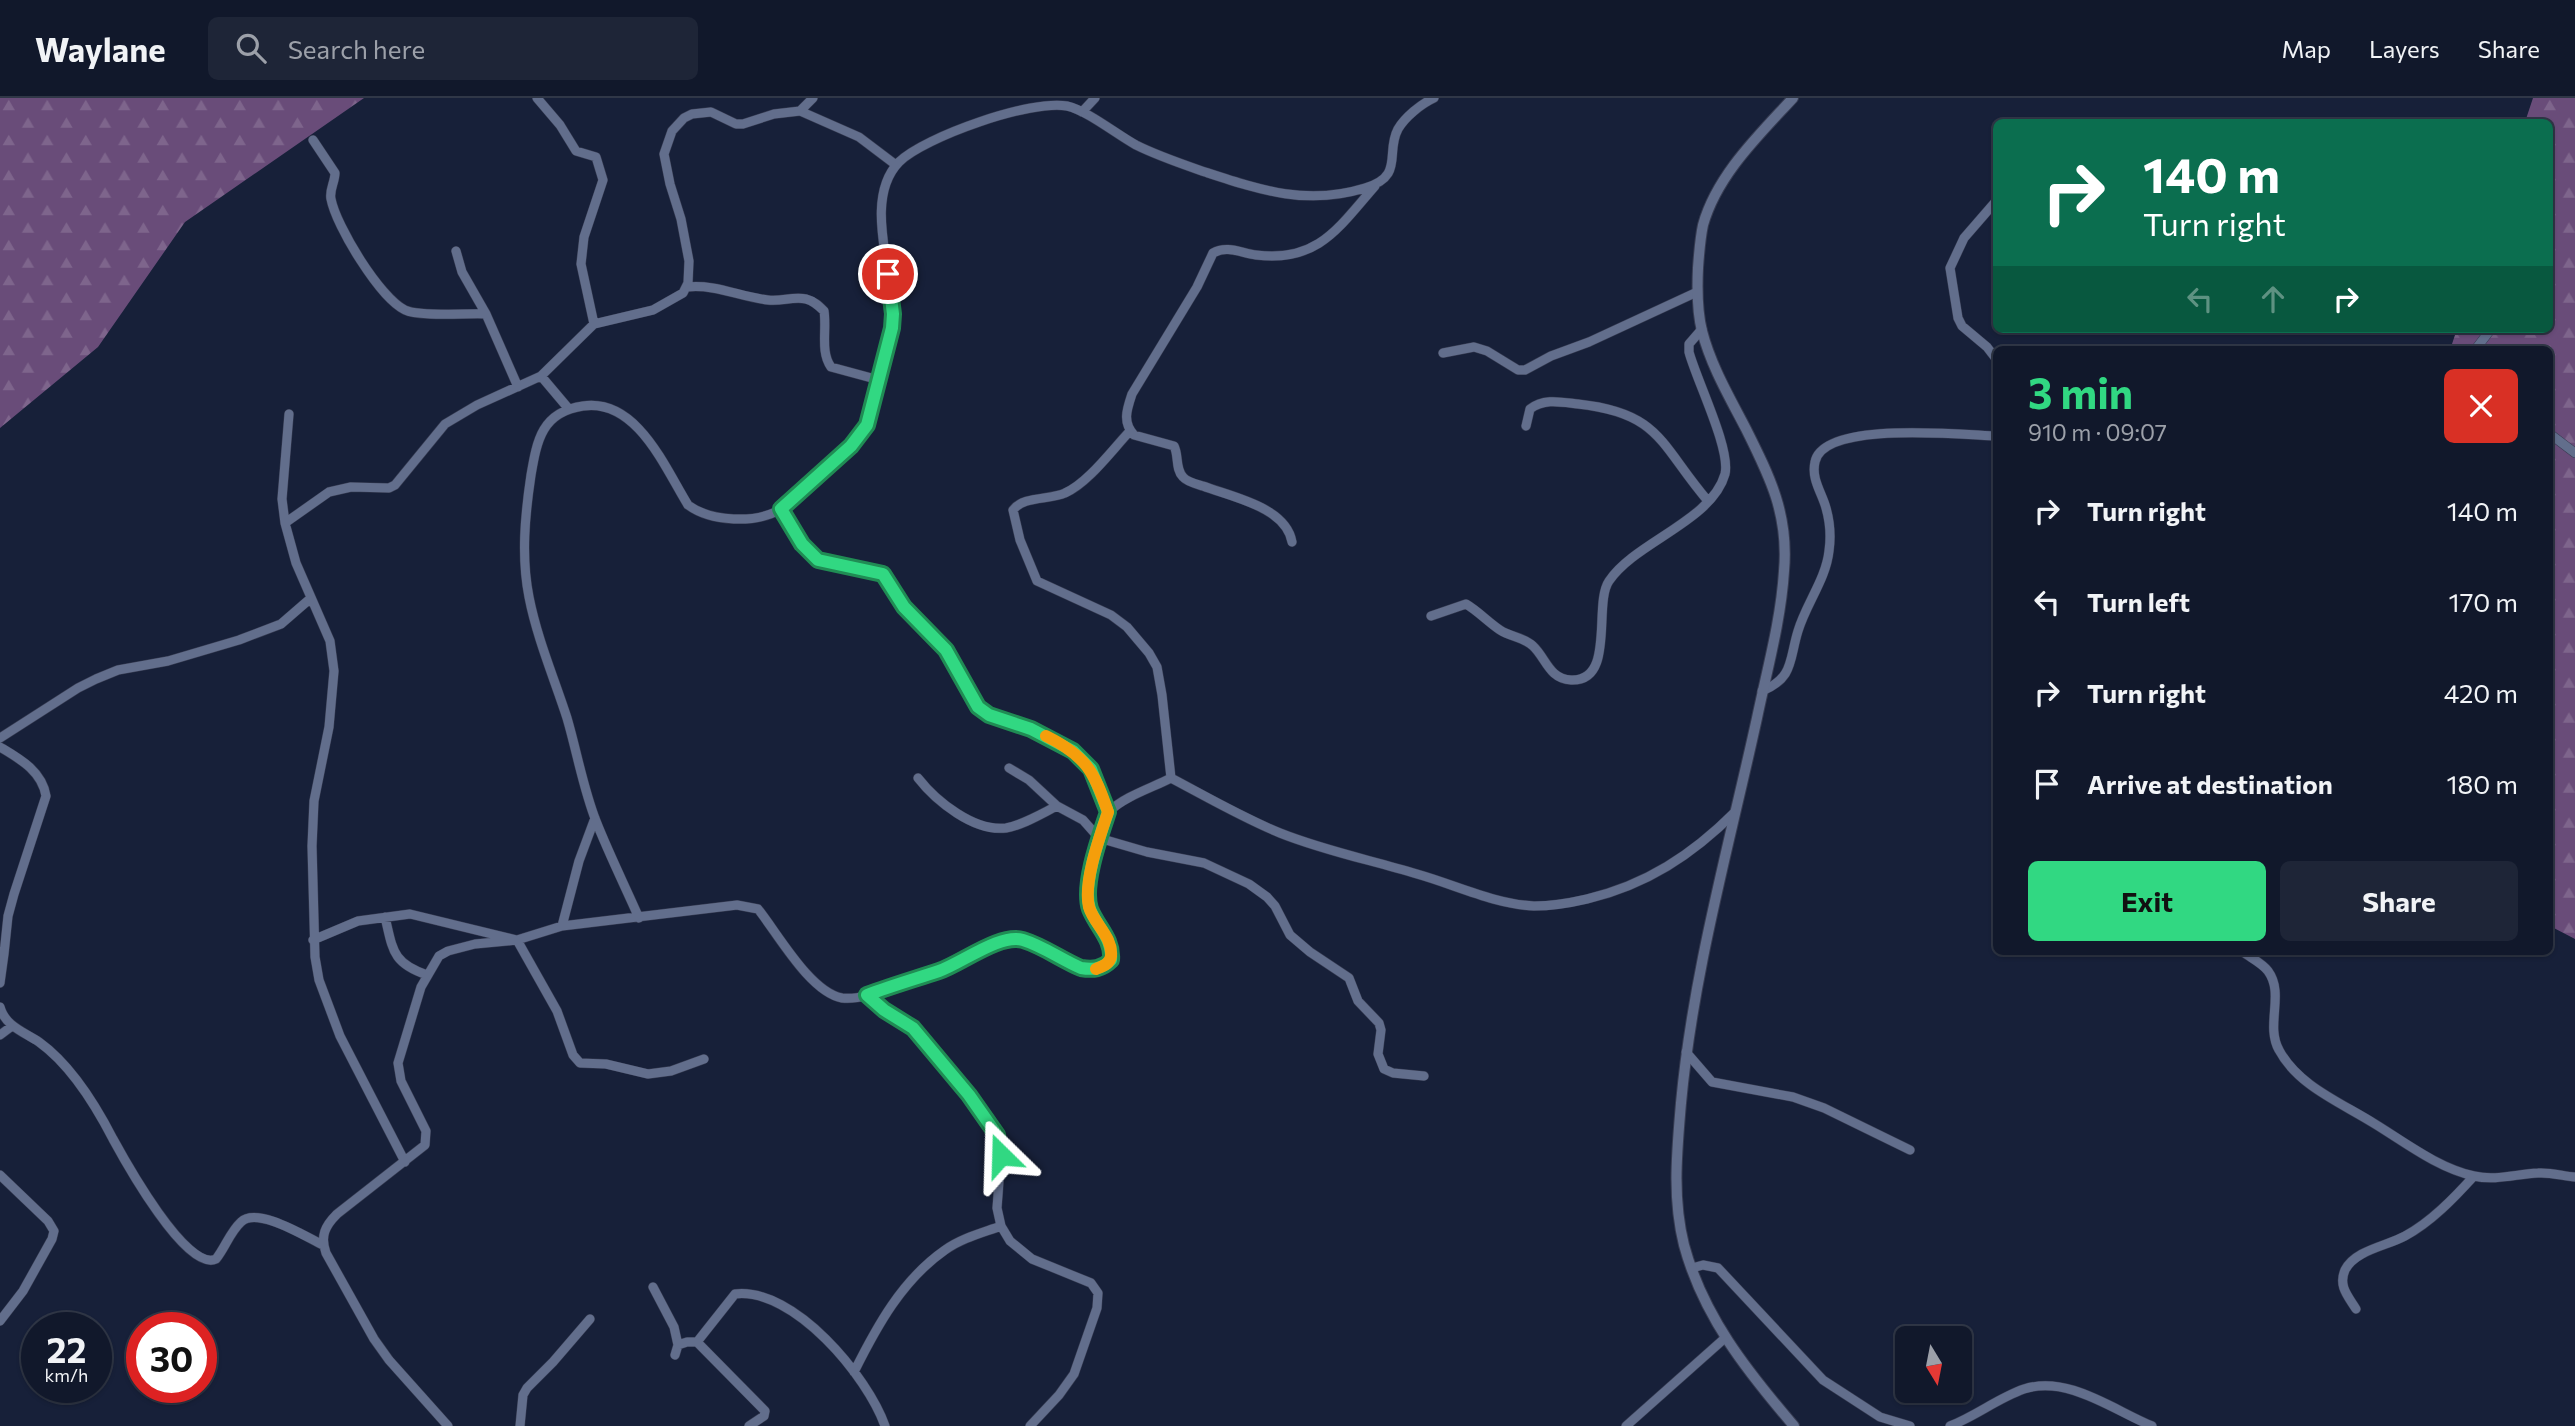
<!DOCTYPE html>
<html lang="en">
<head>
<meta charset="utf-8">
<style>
	:root { --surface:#11182b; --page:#1e2537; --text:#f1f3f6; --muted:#9ca0a9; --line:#303747; --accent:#31d882 }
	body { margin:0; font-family:Commissioner,sans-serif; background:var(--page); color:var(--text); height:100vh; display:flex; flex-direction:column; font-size:26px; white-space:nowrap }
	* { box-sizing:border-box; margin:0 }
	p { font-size:23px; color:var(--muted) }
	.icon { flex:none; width:38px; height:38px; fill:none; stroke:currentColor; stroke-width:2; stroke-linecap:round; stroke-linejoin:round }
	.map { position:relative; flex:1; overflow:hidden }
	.panel { position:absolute; left:1993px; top:248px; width:560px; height:609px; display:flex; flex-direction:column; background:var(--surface); border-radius:10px; box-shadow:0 2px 5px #0004,0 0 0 2px var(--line) }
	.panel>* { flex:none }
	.hud { position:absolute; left:1993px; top:21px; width:560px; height:214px; border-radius:10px; box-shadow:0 2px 5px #0004,0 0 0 2px var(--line); background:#0b6e4f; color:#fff; overflow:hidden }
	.needle { width:46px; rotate:170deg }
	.tools { position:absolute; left:1895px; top:1228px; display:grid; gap:14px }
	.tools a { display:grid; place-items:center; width:77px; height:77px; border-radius:10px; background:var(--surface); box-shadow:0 2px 5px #0004,0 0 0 2px var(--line); font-size:35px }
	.speed { position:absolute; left:21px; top:1214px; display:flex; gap:14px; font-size:35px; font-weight:700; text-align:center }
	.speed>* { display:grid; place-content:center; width:91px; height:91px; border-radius:50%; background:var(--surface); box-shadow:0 2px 5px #0004,0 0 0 2px var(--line); line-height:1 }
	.speed small { font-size:18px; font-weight:400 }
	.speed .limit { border:10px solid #d22; background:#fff; color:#111 }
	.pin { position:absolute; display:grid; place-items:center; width:60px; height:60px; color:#fff; margin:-30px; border:4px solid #fff; border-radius:50%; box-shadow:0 2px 7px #0007 }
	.me { position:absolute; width:77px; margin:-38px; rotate:338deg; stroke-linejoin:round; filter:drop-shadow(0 0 5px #0008) }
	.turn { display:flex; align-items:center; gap:24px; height:147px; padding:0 35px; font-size:32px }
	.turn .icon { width:91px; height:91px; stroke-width:2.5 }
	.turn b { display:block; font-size:49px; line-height:60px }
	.lanes { display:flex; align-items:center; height:66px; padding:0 35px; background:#0003; justify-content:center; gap:35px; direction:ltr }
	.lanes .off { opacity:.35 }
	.round { display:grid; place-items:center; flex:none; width:74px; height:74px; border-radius:10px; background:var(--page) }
	.overview { display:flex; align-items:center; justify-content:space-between; height:119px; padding:0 35px }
	h1 { font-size:42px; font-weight:700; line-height:52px; color:var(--accent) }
	.button { display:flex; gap:14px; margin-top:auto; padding:14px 35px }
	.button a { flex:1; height:80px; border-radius:10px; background:var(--accent); color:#111; font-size:28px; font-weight:700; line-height:80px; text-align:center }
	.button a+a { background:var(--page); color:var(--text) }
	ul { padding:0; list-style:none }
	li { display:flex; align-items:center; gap:21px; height:91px; padding:0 35px }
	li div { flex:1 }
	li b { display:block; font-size:26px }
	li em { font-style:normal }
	header { display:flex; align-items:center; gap:42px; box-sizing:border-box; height:98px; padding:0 35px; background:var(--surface); border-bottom:2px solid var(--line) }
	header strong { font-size:33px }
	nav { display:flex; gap:38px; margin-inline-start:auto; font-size:24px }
	.search { width:490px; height:63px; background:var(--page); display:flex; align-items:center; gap:18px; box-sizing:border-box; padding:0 24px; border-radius:10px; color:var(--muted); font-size:26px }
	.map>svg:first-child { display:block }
	.forest { fill:url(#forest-firs) }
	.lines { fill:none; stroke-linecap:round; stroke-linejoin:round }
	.minor-casing { stroke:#373c52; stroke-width:10 }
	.tertiary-casing { stroke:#373c52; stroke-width:12 }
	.minor { stroke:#626e8c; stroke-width:9 }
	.tertiary { stroke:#626e8c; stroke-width:10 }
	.route-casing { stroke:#208c54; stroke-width:18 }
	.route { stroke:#31d882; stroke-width:12 }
	.slow { stroke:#f59e0b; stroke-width:12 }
</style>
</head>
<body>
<header>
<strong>Waylane</strong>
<div class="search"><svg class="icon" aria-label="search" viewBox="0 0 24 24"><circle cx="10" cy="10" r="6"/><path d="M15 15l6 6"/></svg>Search here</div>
<nav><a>Map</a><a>Layers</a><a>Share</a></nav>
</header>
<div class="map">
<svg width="2575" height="1328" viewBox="0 0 2575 1328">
	<defs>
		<pattern id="forest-firs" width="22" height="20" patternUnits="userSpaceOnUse" patternTransform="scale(1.75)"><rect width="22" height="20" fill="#694c79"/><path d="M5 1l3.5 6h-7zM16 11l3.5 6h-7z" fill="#7e658c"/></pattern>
	</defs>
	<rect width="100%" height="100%" fill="#172039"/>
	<path class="forest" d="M0,0H364L185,124L98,249L0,330Z
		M2533,0H2575V841L2550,828V252H2450L2457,231H2550V24H2525Z"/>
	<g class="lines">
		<defs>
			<path id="minor" d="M537,0L560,27L576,53L596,59L603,82L584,139L581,166L594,226
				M800,13L813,0
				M1082,14L1095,0
				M313,42L335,75C335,84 329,92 331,101C336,128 380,200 405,212C419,219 468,215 486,216
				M1997,102L1964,140L1950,170L1958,220L1962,228L1987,249L1997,262
				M456,153L462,174L486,216L518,289
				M687,189C716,186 740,199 768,202C781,204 793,198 806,201C814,203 819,208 824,213C827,231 820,254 831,269L879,282
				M2475,252L2491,231
				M1443,255L1474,249L1487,253L1518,272H1525L1551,258L1589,244L1697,194
				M541,278L568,310
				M289,316L282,401L285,425L296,465L330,543L334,573L329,629L314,703L312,748L315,859L319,882L340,938L405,1064
				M1526,328L1530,311C1544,300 1561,304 1578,306C1661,315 1660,347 1708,403
				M1130,333C1112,352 1088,385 1065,395C1050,402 1023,398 1013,412L1020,442L1037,483L1111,517L1127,529L1149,555L1157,569L1162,597L1171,680
				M2550,336L2575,355
				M781,411L802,446L818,462L883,476L904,509L946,552L978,609L989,616L1031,631L1073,653L1091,671L1108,714
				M285,425L329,394L351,389L389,390L395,387L445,326L477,307L541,278L594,226L653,212L683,195L688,185L689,163L681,121L670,86L664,56L672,33L684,20L692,16L711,14L736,26H743L774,16L800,13L859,39L896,67
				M1292,444C1286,409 1232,399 1203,388C1196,386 1187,384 1183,379C1175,371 1179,357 1174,348L1134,337C1122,324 1127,311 1132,296L1197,189L1213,155C1227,147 1241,155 1256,157C1318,165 1339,129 1375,88
				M1431,518L1466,506C1478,513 1488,524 1500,532C1510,539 1524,539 1533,548C1546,560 1549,581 1571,582C1616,584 1593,506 1609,483C1635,444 1712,423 1725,376C1731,351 1696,281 1689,254V246L1702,231
				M1762,593C1794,580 1789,562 1798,533C1806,506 1826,481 1829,453C1831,439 1830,424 1826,410C1822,395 1811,381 1815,364C1823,322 1963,337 1997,338
				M0,640L78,590L96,581L118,572L168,563L239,542L281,526L311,500
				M0,649C20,661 42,673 46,698L14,796L8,818L4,856
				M1009,670L1029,682L1057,708L1083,722L1099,740L1147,754L1204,765L1249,786L1267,799L1275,808L1290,837L1310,854L1349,880L1358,903L1379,925L1381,932L1378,956L1384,971L1393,975L1424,978
				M918,680C936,703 974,734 1006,730C1023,727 1041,716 1057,708
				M1171,680C1207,699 1243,720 1280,735C1325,753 1371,762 1417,776C1456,787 1494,806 1534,808C1552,808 1570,805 1587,801C1646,787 1692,757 1735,714
				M385,819C393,852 392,865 427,877
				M639,820C625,788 609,756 596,723C583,690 577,654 567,620C554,580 537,540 529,499C521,459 525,417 531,377C537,342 542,314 583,308C637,300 665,370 688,407C711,424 756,426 781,411C801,391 858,349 868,326C871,317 873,306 875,296C882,271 892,244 893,218C893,173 863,101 899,64C924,39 1032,1 1067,8C1088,13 1116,36 1136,47C1158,58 1182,66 1205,74C1260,92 1307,108 1365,90C1405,78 1385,55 1398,31C1405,19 1421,6 1434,0
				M562,828L579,763L595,720
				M313,842L358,823L410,816L517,842L557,913L573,957L580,965L606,966L648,976L671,973L704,961
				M2243,854C2251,860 2262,865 2268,873C2285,896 2265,927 2279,952C2298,988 2342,1005 2375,1026C2406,1045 2438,1070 2474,1078C2496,1083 2516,1076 2538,1075C2550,1074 2563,1078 2575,1079
				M0,885L4,856L0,854
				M867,897L884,912L913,930L969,997L997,1037L1001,1057L997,1110L1001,1128L1010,1143L1032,1161L1091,1185L1098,1195L1097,1210L1074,1276L1059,1297L1030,1328
				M0,909C5,928 24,934 39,944C71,967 95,1006 113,1041C125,1063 187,1175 216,1161C225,1150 230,1134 241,1124C257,1108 306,1139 323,1147
				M0,937L12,928
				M1686,954L1712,984L1793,999L1824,1010L1910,1052
				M0,1077L48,1123L54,1133L52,1141L23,1193L0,1223
				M1692,1170L1703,1167L1718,1170L1823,1282L1880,1319L1910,1328
				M653,1189L674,1229L678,1247L675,1257
				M2356,1211C2348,1198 2338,1188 2345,1172C2355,1152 2387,1148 2405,1138C2431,1124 2454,1100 2474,1078
				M697,1244L765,1313L764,1318L749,1328
				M678,1247L687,1244H697L735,1196C794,1189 868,1279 885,1328
				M854,1274C877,1228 902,1182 945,1152C962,1140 982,1135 1001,1128
				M448,1328L389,1262L374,1241L326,1155C320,1138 325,1128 337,1116L425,1047L426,1033L401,983L398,965L421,889L439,858L448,853L475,846L517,842L562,828L737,807L758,811C778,836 810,894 842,900C865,903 891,887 913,880C929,874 944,871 959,864C975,857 990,846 1008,842C1042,835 1080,894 1111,862C1113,840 1094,827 1089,807C1086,792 1099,724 1110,713C1123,699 1154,689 1171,680
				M520,1328L523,1297L527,1290L553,1264L590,1221
				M1626,1328L1725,1240
				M1950,1328C1976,1318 1998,1300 2024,1291C2068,1277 2113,1312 2152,1328"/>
			<path id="tertiary" d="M1793,0C1759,37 1717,77 1703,127C1700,141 1699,156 1698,170C1697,191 1697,213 1702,233C1711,268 1730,300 1746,331C1770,379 1789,417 1784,473C1781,522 1767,572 1757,620C1729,748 1693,875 1681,1005C1677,1053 1672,1099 1684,1147C1703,1218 1747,1273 1794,1328"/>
		</defs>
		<use href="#minor" class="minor-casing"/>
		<use href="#tertiary" class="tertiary-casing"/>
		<use href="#minor" class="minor"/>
		<use href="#tertiary" class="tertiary"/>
	</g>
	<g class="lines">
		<defs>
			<path id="route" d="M888,176L893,216L892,230L867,327L851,348L781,411L802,446L818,462L883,476L904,509L946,552L978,609L989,617L1031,631L1073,653L1091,671L1108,714C1100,738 1082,787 1090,811C1097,829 1113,841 1111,862C1102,871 1093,872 1081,870C1062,862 1043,848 1023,842C1000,835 962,865 939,873C915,881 891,888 867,897L884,912L913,930L969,997L997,1037L1001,1057"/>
		</defs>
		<use href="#route" class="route-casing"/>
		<use href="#route" class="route"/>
		<path class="slow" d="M1046,638C1086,658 1094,673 1108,714C1100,738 1083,784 1089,809C1094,826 1113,839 1111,858C1110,866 1103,868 1096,871"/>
	</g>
</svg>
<div class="tools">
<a><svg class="needle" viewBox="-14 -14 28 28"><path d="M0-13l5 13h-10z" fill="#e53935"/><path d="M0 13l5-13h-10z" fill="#9ca0a9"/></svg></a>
</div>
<div class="speed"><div>22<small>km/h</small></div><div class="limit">30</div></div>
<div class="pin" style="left:888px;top:176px;background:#d93025"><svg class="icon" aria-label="arrive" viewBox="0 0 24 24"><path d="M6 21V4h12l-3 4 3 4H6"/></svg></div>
<svg class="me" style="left:1001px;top:1057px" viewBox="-20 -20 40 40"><path d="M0-17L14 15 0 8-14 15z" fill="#31d882" stroke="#fff" stroke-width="4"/></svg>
<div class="hud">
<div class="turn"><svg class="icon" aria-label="right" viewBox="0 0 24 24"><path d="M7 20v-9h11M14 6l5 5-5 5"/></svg><div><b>140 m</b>Turn right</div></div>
<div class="lanes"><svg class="icon off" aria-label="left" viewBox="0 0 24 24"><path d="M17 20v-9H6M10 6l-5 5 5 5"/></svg><svg class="icon off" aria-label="ahead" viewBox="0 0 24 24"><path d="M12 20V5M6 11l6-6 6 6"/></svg><svg class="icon" aria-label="right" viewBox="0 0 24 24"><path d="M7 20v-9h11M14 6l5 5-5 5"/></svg></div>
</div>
<section class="panel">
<div class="overview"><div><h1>3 min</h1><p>910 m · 09:07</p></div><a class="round" style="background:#d93025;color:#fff"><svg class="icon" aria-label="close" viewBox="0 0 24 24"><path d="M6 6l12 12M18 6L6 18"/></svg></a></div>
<ul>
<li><svg class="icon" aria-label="right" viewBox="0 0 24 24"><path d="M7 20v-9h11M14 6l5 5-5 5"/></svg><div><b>Turn right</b></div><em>140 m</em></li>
<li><svg class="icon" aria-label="left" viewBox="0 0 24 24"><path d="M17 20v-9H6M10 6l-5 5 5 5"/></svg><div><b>Turn left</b></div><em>170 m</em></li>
<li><svg class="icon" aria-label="right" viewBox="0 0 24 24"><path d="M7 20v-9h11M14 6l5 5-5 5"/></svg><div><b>Turn right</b></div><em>420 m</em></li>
<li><svg class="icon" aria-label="arrive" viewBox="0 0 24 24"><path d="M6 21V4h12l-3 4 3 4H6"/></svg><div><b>Arrive at destination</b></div><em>180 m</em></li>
</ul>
<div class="button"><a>Exit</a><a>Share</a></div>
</section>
</div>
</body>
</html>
